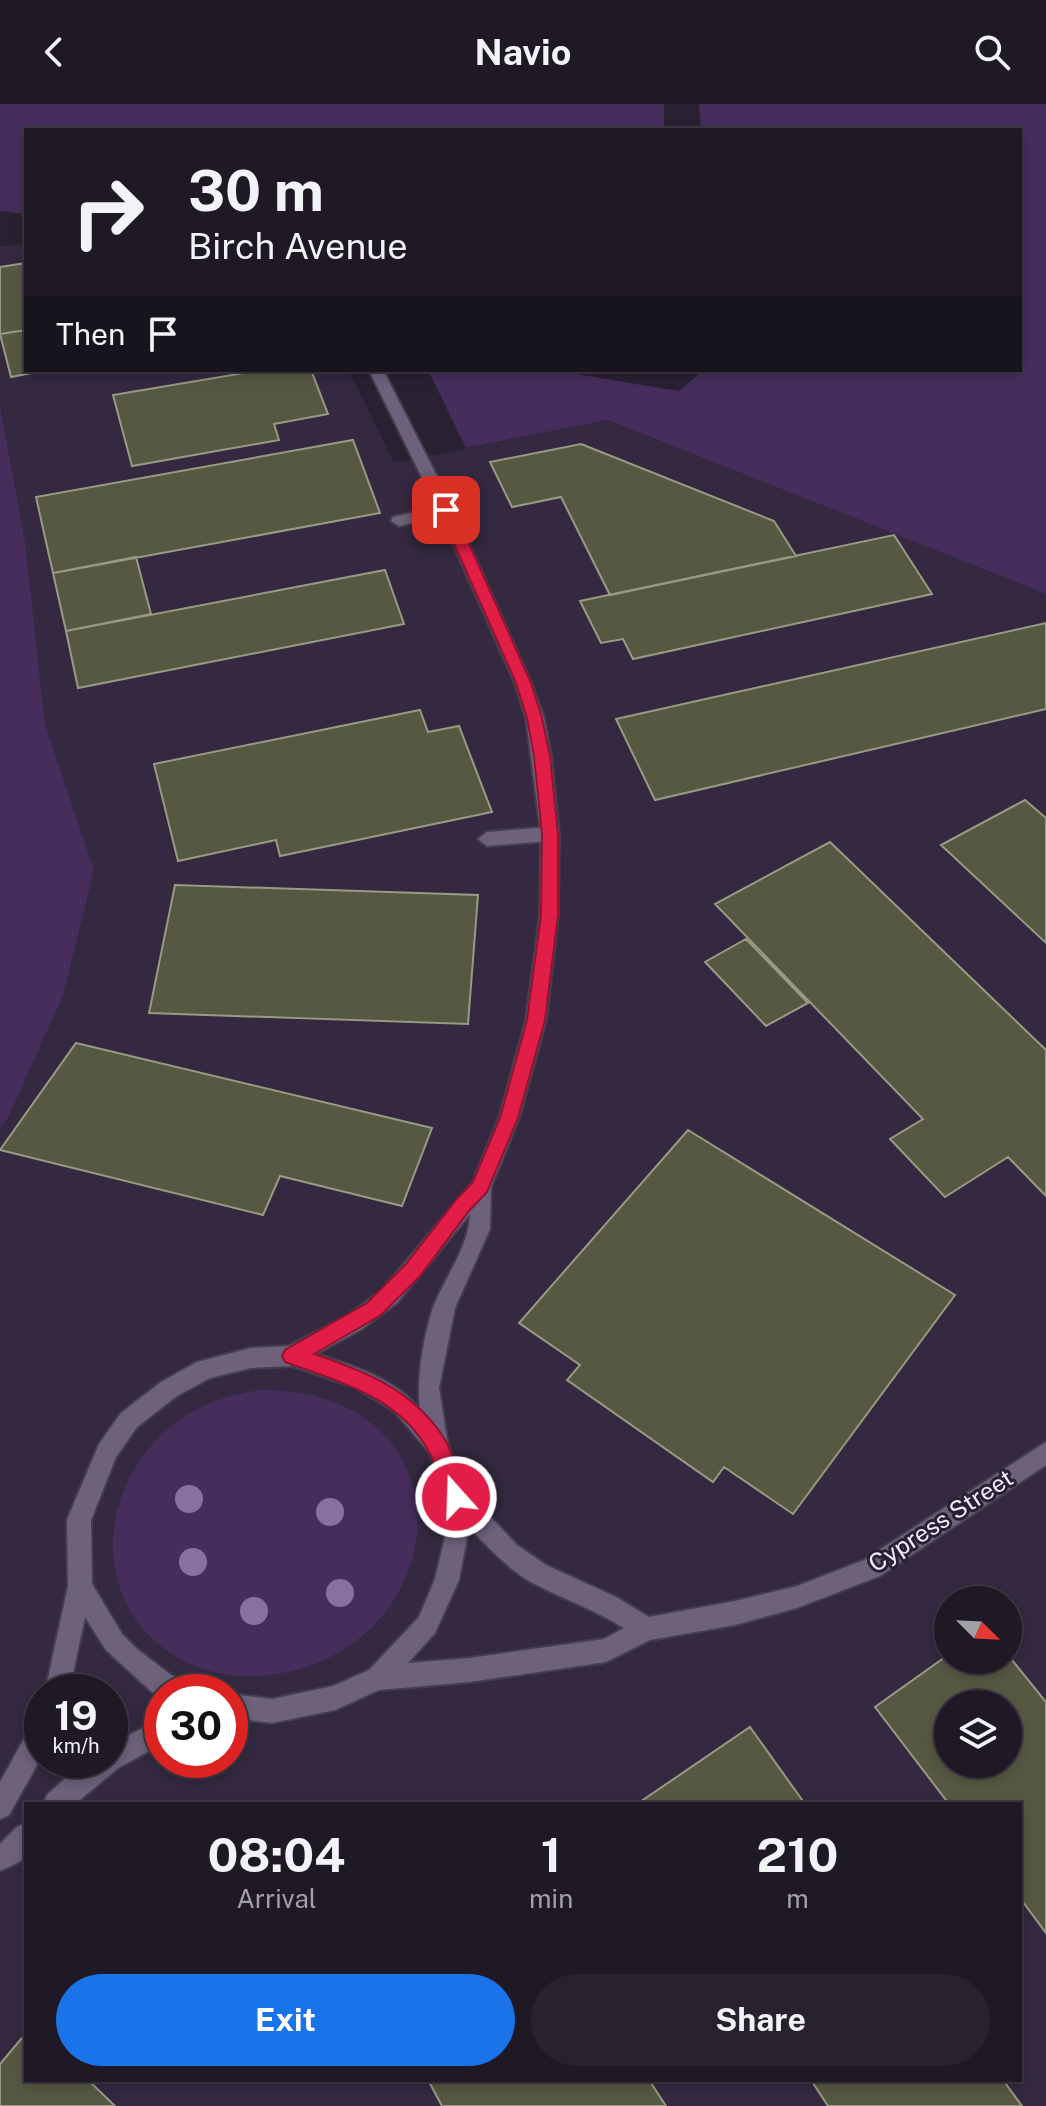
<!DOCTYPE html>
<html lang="en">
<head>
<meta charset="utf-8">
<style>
	:root { --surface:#1f1926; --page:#27222e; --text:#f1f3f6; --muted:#a1a0a7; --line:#3c3843; --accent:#1a73e8 }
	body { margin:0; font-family:"Public Sans",sans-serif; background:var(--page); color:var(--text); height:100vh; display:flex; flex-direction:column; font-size:30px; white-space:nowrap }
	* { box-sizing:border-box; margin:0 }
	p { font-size:26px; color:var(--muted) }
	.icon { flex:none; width:44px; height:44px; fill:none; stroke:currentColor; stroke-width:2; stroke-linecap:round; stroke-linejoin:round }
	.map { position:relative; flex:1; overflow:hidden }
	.details { position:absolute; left:24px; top:1698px; width:998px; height:280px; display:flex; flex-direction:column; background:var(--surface); border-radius:0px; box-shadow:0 4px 12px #0003,0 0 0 2px var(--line) }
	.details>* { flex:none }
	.banner { position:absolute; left:24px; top:24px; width:998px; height:244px; border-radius:0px; box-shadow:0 4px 12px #0003,0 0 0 2px var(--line); background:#1f1926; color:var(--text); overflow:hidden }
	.needle { width:52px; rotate:114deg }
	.buttons { position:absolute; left:934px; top:1482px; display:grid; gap:16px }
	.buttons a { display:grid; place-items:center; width:88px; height:88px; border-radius:50%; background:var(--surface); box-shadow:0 4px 12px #0003,0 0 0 2px var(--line); font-size:40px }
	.speed { position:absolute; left:24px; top:1570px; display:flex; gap:16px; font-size:40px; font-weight:700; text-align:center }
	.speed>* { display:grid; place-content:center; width:104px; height:104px; border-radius:50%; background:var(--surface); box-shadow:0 4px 12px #0003,0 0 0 2px var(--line); line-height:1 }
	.speed small { font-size:20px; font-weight:400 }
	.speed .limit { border:12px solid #d22; background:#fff; color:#111 }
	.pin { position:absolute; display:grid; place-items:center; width:68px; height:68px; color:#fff; margin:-34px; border-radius:16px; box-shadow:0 4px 12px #0006 }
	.me { position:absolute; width:88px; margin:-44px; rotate:340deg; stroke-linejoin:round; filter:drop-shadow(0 0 6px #0008) }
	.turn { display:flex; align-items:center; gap:28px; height:168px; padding:0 32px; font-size:36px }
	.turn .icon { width:104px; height:104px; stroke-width:2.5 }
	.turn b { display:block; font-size:56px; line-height:68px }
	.then { display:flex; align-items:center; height:76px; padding:0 32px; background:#0003; gap:16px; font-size:30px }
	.eta { display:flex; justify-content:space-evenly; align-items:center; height:136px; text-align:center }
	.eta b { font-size:48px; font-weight:700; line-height:56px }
	.primary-button { display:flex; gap:16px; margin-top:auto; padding:16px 32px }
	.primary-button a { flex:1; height:92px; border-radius:48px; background:var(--accent); color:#fff; font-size:32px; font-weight:700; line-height:92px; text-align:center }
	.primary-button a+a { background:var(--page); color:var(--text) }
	header { display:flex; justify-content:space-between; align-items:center; height:104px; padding:0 32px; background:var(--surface); font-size:36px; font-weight:700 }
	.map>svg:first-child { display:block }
	.built { fill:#342940; fill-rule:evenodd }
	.green { fill:#452e5c }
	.building { fill:#565842; stroke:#989b83; stroke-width:2; fill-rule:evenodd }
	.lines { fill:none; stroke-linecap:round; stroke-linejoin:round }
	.lane-casing { stroke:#453e4e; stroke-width:4 }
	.street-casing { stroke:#453e4e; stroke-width:4 }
	.lane { fill:#6d617b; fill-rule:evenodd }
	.street { fill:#6d617b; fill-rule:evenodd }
	.tree { fill:#87729f }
	.route { fill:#e11d48; stroke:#92132f; stroke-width:2 }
	.labels { text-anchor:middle; stroke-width:6; stroke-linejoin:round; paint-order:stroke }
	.street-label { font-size:24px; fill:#f2edf9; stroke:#292132 }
</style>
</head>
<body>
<header><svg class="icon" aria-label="back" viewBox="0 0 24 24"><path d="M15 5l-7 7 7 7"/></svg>Navio<svg class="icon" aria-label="search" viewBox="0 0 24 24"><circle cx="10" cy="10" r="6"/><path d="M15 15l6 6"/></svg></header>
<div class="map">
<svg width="1046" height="2002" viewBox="0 0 1046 2002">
	<rect width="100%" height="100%" fill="#292132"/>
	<path class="built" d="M26,138V266H349L394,359L608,316L1046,490V2002H0V1024L8,1014L94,766L45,620L25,437L0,300V143ZM948,1496H1008V1556H948ZM42,1588H110V1656H42ZM162,1588H230V1656H162ZM948,1600H1008V1660H948ZM26,1700H1020V1976H26Z"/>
	<path class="green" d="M0,0H664V26H26V110L0,107Z
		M699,0H1046V490L608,316L466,344L428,266H568L576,270L679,287L704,266H1020V26H701Z
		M0,301L25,437L45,620L94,766L63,891L8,1014L0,1024Z
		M261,1286C484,1286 456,1560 257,1572C215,1575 172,1558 144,1526C83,1454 118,1347 197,1305C217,1295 239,1289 261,1286Z"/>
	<path class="building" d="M26,159V226L0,230V163Z
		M26,226V266H47L11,273L0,230Z
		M262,266H311L328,310L274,320L279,336L132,362L113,291Z
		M353,336L380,409L53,469L36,393Z
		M581,340L774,417L796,452L610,491L561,393L512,403L490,358Z
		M894,431L932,490L633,555L623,535L601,539L580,497Z
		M136,453L151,510L66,527L53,469Z
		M385,466L404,520L78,584L66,527Z
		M1046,519V605L655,696L616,615Z
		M420,606L428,628L459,622L492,708L280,752L276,736L178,757L154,660Z
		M1025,696L1046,714V839L941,741Z
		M830,738L1046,946V1092L1008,1053L945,1093L890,1035L923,1015L715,800Z
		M175,781L478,791L468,920L149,909Z
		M746,835L808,899L766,922L705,858Z
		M76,939L432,1024L402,1102L280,1072L263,1111L0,1046Z
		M688,1026L955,1191L793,1410L724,1363L713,1378L567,1276L580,1261L519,1219Z
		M948,1551V1556H1008V1551L1046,1598V1829L1020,1794V1700H949L875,1603ZM948,1600H1008V1660H948Z
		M750,1623L805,1700H637Z
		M26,1929V1976H88L115,2002H0V1960Z
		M428,1976H649L666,2002H442Z
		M811,1976H1003L1022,2002H828Z"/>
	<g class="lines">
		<defs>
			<path id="lane" d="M446,401L452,402V410L399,422L391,417L393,413Z
				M550,723L559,730L550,737L487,742L478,735L487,728Z"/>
			<path id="street" d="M369,266H383L454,406L531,579L544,614L551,652L559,730L558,811L546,916L519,1014L491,1083L490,1125L455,1204L439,1284L448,1341L466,1387L517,1441L546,1461L616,1493L649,1513L735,1497L797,1482L864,1456L1046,1338V1361L880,1472L797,1504L735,1521L650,1536L606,1558L470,1578L379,1586L335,1606L272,1619L230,1614V1590L272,1595L333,1582L369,1566L419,1513L435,1475L446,1429L445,1393L439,1371L429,1348L394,1307L355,1283L292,1262L251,1264L210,1274L177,1292L137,1323L116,1353L91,1416L92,1480L122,1530L137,1545L171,1571L190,1579L193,1588H162V1592L153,1589L106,1546L85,1513L69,1588H45L68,1482L67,1416L99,1340L121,1309L161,1278L197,1258L251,1244L289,1242L347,1212L382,1186L473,1078L499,1014L526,916L540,811L541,730L526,614L515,579L438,406ZM470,1110C469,1142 446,1172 434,1201C424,1229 416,1276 420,1305C394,1274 354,1262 316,1250L362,1225L397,1199ZM469,1423C488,1443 506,1463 529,1477C560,1494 594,1505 624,1524L604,1535L470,1554L408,1559L435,1529L459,1476Z
				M162,1614V1640L118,1664L75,1700H43L47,1691L82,1659L87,1656H110V1641Z
				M42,1616V1652L9,1711L0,1715V1678L33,1619Z
				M26,1719V1751L19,1758L0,1767V1740L17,1723Z"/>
		</defs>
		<use href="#lane" class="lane-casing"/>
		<use href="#street" class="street-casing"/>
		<use href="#lane" class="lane"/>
		<use href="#street" class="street"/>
	</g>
	<g class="tree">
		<circle cx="189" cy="1395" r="14"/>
		<circle cx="330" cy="1408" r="14"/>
		<circle cx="193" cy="1458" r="14"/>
		<circle cx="340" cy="1489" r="14"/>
		<circle cx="254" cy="1507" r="14"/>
	</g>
	<path class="route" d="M446,401L454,406L531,579L542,614L550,652L558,730V811L545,916L518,1014L487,1088L469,1107L420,1172L381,1211L314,1250C365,1267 413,1286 444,1334C454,1351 460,1374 467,1393L464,1400L456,1403L449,1400C441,1383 438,1364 429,1348C399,1292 339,1278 285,1258L282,1252L285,1246L367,1199L406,1160L456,1096L473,1078L500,1014L527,916L541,811L542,730L534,652L527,614L516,579L439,406Z"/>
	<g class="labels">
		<g class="street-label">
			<text transform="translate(941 1417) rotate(-33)" y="8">Cypress Street</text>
		</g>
	</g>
</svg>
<div class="buttons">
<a><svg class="needle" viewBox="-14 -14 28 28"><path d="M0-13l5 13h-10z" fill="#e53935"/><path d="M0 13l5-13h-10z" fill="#a1a0a7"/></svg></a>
<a><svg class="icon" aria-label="layers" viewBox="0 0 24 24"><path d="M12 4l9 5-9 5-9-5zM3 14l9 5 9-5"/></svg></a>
</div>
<div class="speed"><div>19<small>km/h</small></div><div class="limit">30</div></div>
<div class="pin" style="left:446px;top:406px;background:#d93025"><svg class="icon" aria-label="arrive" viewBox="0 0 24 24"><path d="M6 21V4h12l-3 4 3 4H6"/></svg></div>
<svg class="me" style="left:456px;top:1393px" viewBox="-20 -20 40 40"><circle r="17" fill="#e11d48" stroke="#fff" stroke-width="3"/><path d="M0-11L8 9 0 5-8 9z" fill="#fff"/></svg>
<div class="banner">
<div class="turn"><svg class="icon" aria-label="right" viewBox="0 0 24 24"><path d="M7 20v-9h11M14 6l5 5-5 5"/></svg><div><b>30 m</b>Birch Avenue</div></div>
<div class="then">Then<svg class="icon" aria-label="arrive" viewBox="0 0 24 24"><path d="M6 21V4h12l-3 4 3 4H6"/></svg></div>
</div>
<section class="details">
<div class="eta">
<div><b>08:04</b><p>Arrival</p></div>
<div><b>1</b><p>min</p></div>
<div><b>210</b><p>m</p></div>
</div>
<div class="primary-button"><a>Exit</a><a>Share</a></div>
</section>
</div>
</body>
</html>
